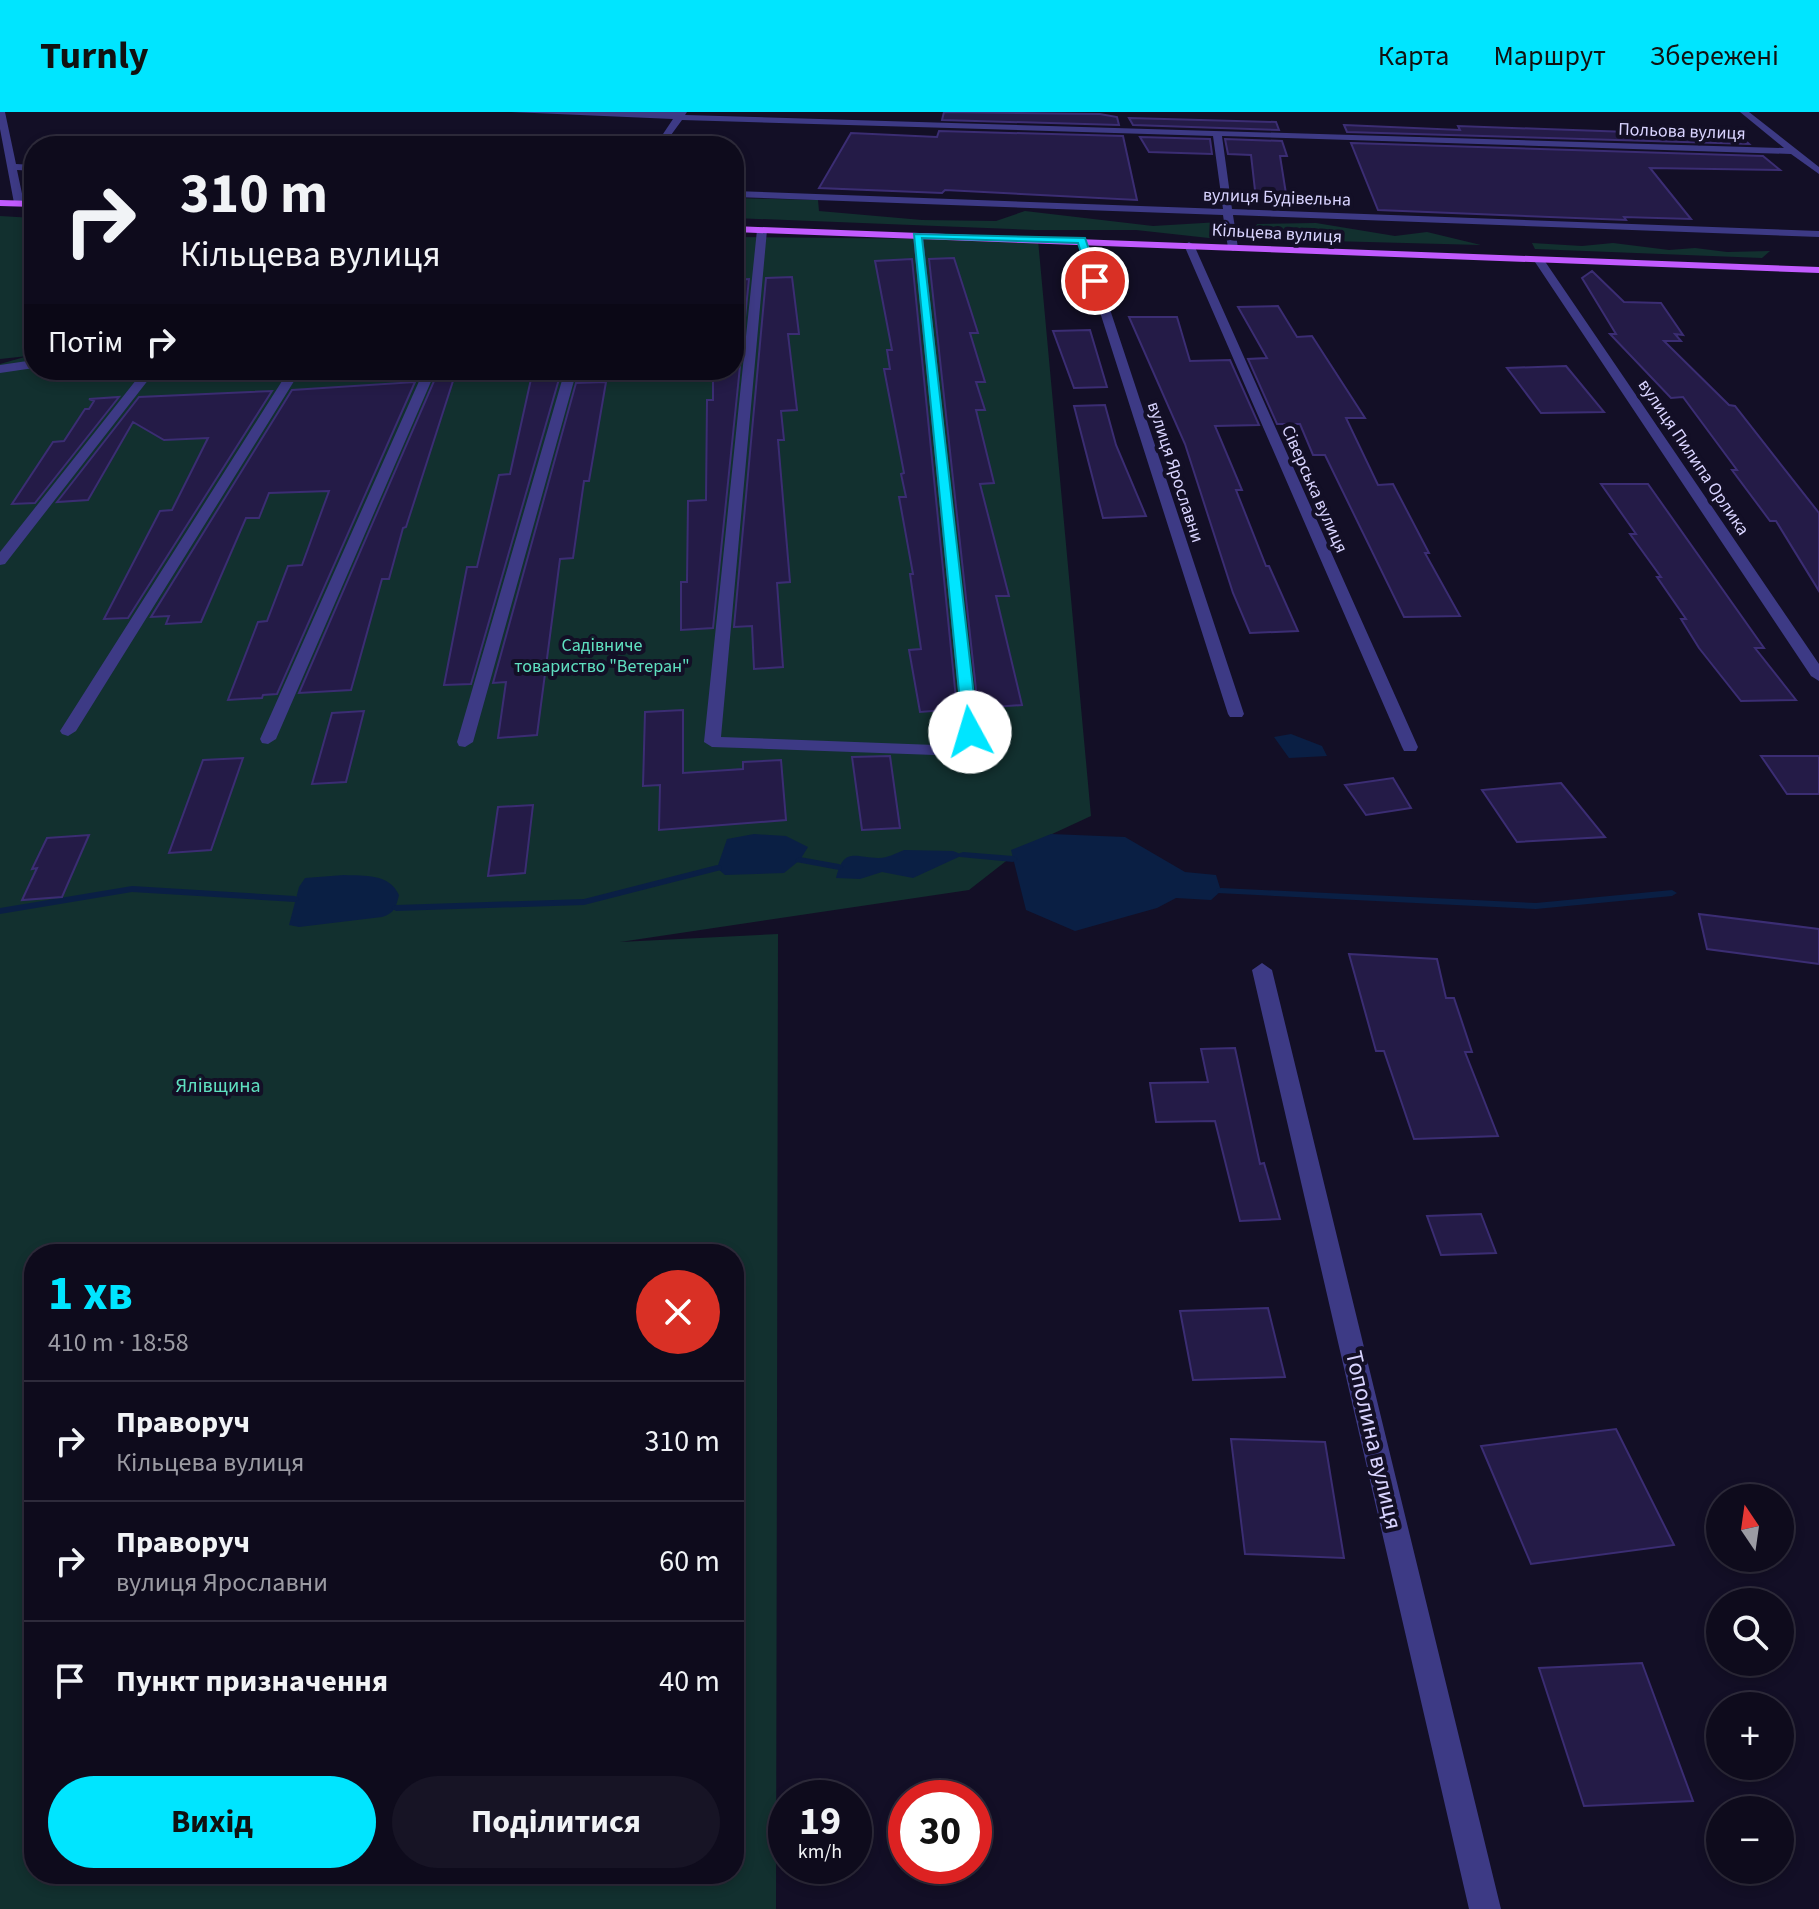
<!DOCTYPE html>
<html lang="uk">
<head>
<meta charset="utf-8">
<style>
	:root { --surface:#0e0b1c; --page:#171425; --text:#f1f3f6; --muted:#9b9ba3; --line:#2e2b3b; --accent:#00e5ff }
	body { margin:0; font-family:"Source Sans 3",sans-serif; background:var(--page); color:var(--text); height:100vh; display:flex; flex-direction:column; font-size:30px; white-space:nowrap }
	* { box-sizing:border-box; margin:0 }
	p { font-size:26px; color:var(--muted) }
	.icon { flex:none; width:44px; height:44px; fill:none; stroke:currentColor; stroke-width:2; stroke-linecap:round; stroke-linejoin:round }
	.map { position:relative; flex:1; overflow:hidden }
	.panel { position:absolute; left:24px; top:1132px; width:720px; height:640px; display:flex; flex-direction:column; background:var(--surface); border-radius:32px; box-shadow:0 4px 12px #0003,0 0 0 2px var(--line) }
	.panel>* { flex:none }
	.top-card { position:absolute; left:24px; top:24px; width:720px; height:244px; border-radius:32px; box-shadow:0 4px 12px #0003,0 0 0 2px var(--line); background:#0e0b1c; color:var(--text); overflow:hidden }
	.needle { width:52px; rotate:347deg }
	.fabs { position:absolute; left:1706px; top:1372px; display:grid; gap:16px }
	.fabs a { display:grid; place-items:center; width:88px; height:88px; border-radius:50%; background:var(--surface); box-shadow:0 4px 12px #0003,0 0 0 2px var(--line); font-size:40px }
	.speed { position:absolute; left:768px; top:1668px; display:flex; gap:16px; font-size:40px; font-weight:700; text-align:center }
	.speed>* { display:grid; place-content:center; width:104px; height:104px; border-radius:50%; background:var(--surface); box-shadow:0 4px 12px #0003,0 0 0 2px var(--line); line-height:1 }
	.speed small { font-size:20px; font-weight:400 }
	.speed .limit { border:12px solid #d22; background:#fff; color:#111 }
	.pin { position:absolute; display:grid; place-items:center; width:68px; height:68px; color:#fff; margin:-34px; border:4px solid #fff; border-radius:50%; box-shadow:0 2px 8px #0007 }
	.me { position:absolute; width:88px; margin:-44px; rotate:354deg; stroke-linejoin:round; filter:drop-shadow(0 0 6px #0008) }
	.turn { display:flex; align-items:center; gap:28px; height:168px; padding:0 24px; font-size:36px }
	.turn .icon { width:104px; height:104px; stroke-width:2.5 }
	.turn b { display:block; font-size:56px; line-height:68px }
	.then { display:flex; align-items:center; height:76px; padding:0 24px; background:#0003; gap:16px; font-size:30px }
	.round { display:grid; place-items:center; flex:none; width:84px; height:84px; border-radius:42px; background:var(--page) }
	.head { display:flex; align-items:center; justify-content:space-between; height:136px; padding:0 24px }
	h1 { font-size:48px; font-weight:700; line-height:60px; color:var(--accent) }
	.button { display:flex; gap:16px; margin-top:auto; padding:16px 24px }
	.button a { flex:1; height:92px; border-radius:48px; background:var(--accent); color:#111; font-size:32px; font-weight:700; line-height:92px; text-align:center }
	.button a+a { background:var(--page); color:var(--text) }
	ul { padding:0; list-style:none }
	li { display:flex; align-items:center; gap:24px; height:120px; padding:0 24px; border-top:2px solid var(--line) }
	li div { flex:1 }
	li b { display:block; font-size:30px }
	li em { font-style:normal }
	header { display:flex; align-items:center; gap:48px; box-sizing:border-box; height:112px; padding:0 40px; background:var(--accent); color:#111 }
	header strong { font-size:38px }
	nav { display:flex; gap:44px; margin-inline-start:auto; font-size:28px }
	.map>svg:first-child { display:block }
	.green { fill:#12302f; fill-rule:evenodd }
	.water { fill:#0a1f44 }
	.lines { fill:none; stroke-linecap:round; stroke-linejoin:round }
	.stream { fill:#0a1f44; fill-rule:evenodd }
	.building { fill:#241b47; stroke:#3b2d73; stroke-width:2 }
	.minor { fill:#3d3a85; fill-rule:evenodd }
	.major { fill:#c25bff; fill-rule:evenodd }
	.route { fill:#00e5ff; stroke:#0095a6; stroke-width:2 }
	.labels { text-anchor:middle; stroke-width:8; stroke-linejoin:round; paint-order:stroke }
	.far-street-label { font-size:18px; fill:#d9d4ff; stroke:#130f26 }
	.far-park-label { font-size:18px; fill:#5fe0c0; stroke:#130f26 }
	.park-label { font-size:20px; fill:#5fe0c0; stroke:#130f26 }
	.near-street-label { font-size:24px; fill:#d9d4ff; stroke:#130f26 }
</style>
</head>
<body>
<header>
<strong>Turnly</strong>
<nav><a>Карта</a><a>Маршрут</a><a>Збережені</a></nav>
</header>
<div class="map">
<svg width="1819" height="1797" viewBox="0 0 1819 1797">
	<rect width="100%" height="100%" fill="#130f26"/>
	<path class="green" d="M734,86L818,88L819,99L922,108L996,109L1025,99L1153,114L1220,110L1218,127L1136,118H1035L734,106Z
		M0,104L34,106V258H734V125L1038,128L1091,704L1024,735L969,778L620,830L778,822L776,1797H0V252L28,244L0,247ZM34,1142H734V1762H34Z
		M1316,111L1395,124L1427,120L1481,133L1292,128L1251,123L1257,112Z
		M1532,131L1582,134L1613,131L1669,138L1695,136L1727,140L1770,139L1762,146L1535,137Z"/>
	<path class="water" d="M1291,622L1322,634L1327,644L1289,646L1274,625Z
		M754,722L786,724L808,735L800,748L784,761L725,763L717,756L727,727Z
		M1051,722L1125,725L1185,760L1216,763L1221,779L1211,788L1176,786L1157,796L1075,819L1026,798L1011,738Z
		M904,738L953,739L963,743L913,766L882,760L860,767L836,766C844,735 853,745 879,746C887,746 897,741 904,738Z
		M344,763C364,764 389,761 399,783C396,795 395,801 382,805L299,815L289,813L299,775L305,766Z"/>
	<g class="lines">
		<path class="stream" d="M963,740L1013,744L1018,747L1013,750L960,745L958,743L960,741Z
			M800,745L839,752L844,755L839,758L796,750L795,748Z
			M717,753L721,754L722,756L721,758L584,793L396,799L391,796L396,793L584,787Z
			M132,774L295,784L300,787L295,790L132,780L0,802V796Z
			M1221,776L1536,791L1672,778L1677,781L1672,784L1536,797L1217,781L1216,779L1217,777Z"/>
	</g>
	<path class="building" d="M944,0L1100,2L1117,5L1119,13L942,8Z
		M1129,6L1276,10L1279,18L1133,13Z
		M1344,13L1460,18L1458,14L1740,24L1749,32L1347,20Z
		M939,19L1123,24L1137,88L945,78L942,81L819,76L851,21L937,25Z
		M1140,25L1210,27L1212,42L1149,40Z
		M1225,27L1282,29L1287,44H1280L1287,88L1256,87L1251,43L1228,42Z
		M1351,31L1763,44L1780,58L1650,56L1691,107L1624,105L1626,108L1378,98Z
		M954,146L978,221H970L985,270H976L985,298H976L994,371L980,372L1009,484H996L1022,593L978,596L929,147Z
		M912,147L957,597L920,600L909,538L921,537L910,462H913L899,385H906L901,362L904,361L884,257H890L887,238H892L875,149Z
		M1592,159L1624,190L1661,191L1683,223L1675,222L1681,229H1664L1729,293L1735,294L1819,401V479L1776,409H1770L1732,358H1737L1683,285L1671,286L1610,222H1616L1582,166Z
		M792,165L799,222H788L797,298L781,299L784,328H778L790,470L777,471L783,555L754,557L752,514L734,515L766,166Z
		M749,167L713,516L681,518V470H687L688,389L706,388L707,288H713V258H734V168Z
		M1278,194L1297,225L1312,224L1365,306H1346L1378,373L1393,372L1429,441H1425L1460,504L1404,505L1325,343H1313L1300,312H1277L1248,247L1267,246L1238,195Z
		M1129,205H1177L1190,249L1230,248L1259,313L1215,314L1242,378H1236L1266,454H1269L1298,519L1250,521L1233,481L1185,332Z
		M1090,218L1107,275L1074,276L1053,219Z
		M1566,254L1604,300L1541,301L1507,256Z
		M533,258H560L559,267L471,572L444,573L467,455H477L499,363L510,362Z
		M434,269H453L406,415L403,416L389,467H382L351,578L299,581Z
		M415,270L277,582L263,583L262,586L228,588L258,510L267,509L288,454L302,453L329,379L269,381L259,406H246L201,510L166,512L169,504L151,505L292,278Z
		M606,270L589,369H584L573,446L560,447L537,623L498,626L506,570L493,571L576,271Z
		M272,279L128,506L104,507L160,399L172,398L208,326L164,328L133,310L88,388L57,390L139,285Z
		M119,285L35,391L12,392L53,330L64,329L85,297H89L94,289L89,287Z
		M1105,293L1116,333L1146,404L1103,406L1074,294Z
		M1601,372H1648L1764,536H1755L1796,588L1741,589L1699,536L1681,507H1686L1657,465H1661L1630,422H1636Z
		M683,598V661L743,657V650L781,648L786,708L659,718L660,673L643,674L645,600Z
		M364,599L346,670L312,672L332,601Z
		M890,644L900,716L862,718L852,645Z
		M1761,644H1819V682H1787Z
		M243,646L211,738L169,741L203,648Z
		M1393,666L1411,696L1366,703L1345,673Z
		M1561,671L1605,725L1517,730L1482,678Z
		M533,693L525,761L488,764L498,695Z
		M89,723L62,785L22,788L37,756L32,757L47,726Z
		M1699,802L1819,817V852L1707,837Z
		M1349,842L1437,847L1446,886H1454L1472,940H1465L1498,1024L1414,1027L1384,939H1376Z
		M1235,936L1260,1052L1264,1051L1280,1107L1240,1109L1215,1009L1156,1010L1150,971L1208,970L1201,937Z
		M1481,1102L1496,1141L1441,1143L1427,1104Z
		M1268,1196L1285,1265L1193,1268L1180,1199Z
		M1616,1317L1674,1433L1531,1452L1481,1334Z
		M1231,1327L1325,1330L1344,1446L1245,1442Z
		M1642,1551L1693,1689L1584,1694L1539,1556Z"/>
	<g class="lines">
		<path class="minor" d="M0,0H5L16,52L34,53V59L17,58L24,91L19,94L14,91L0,17Z
			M511,0H687L685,3L1784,36L1740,0H1749L1819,55V62L1791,42L1222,24L1232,97L1819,119V125L1233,103L1238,136L1233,139L1228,136L1223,103L734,85V79L1223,97L1213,24L682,8L663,34H655L673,7Z
			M762,115L767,118L721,625L935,633L954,628L962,619L913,124L918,121L923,124L978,620L966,636L935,643L712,635L704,630L757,118Z
			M1082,125L1087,128L1244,602L1242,605H1230L1228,602L1077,128Z
			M1189,130L1194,133L1418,635L1416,639H1404L1402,635L1184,133Z
			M1534,145H1542L1819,552V569L1811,564L1533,147Z
			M34,248V256L0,261V253Z
			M144,258H156L5,452L0,453V440Z
			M289,258H301L76,619L68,624L62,622L60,619Z
			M424,258H436L276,627L268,632L262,631L260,627Z
			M565,258H577L473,630L465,635L459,634L457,630Z
			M1262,851L1272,858L1501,1797H1469L1252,858Z"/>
		<path class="major" d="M0,88L34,89V95L0,94Z
			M734,114L1819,155V161L734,120Z"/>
	</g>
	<path class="route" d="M914,122L1085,126L1100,169L1095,172L1090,169L1078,131L922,126L978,620L970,624L963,620Z"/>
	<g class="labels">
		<g class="far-street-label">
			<text transform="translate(1682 19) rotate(2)" y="6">Польова вулиця</text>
			<text transform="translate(1277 85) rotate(2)" y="6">вулиця Будівельна</text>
			<text transform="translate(1277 121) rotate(3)" y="6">Кільцева вулиця</text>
			<text transform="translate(1694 345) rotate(56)" y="6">вулиця Пилипа Орлика</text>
			<text transform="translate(1176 360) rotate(72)" y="6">вулиця Ярославни</text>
			<text transform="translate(1315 377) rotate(66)" y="6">Сіверська вулиця</text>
		</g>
		<g class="far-park-label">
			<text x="602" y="539">Садівниче<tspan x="602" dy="21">товариство "Ветеран"</tspan></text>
		</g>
		<g class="park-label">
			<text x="218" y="980">Ялівщина</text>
		</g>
		<g class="near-street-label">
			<text transform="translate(1374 1328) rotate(77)" y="8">Тополина вулиця</text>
		</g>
	</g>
</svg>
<div class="fabs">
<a><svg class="needle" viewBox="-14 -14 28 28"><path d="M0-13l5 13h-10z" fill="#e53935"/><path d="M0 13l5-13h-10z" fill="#9b9ba3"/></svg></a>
<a><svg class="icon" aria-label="search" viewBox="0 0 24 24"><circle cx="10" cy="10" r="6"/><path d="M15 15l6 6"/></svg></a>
<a>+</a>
<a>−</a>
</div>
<div class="speed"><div>19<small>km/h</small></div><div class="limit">30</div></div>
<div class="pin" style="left:1095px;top:169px;background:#d93025"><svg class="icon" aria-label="arrive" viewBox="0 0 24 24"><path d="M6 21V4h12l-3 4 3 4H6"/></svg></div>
<svg class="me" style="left:970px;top:620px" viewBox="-20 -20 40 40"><circle r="19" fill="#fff"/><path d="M0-13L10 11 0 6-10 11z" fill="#00e5ff"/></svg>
<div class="top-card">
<div class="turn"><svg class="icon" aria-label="right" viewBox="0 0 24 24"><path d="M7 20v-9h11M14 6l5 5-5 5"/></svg><div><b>310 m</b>Кільцева вулиця</div></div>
<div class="then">Потім<svg class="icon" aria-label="right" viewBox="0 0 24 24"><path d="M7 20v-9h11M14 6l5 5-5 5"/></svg></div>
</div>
<section class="panel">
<div class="head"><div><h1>1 хв</h1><p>410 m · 18:58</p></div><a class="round" style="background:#d93025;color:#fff"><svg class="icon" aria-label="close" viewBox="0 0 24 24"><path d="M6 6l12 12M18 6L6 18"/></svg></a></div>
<ul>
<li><svg class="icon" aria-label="right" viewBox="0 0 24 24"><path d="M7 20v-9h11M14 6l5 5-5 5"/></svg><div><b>Праворуч</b><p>Кільцева вулиця</p></div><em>310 m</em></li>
<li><svg class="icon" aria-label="right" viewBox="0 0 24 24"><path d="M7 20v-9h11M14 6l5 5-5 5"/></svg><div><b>Праворуч</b><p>вулиця Ярославни</p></div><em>60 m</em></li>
<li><svg class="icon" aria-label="arrive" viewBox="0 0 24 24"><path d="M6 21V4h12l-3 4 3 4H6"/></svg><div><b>Пункт призначення</b></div><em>40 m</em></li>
</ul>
<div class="button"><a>Вихід</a><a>Поділитися</a></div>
</section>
</div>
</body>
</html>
